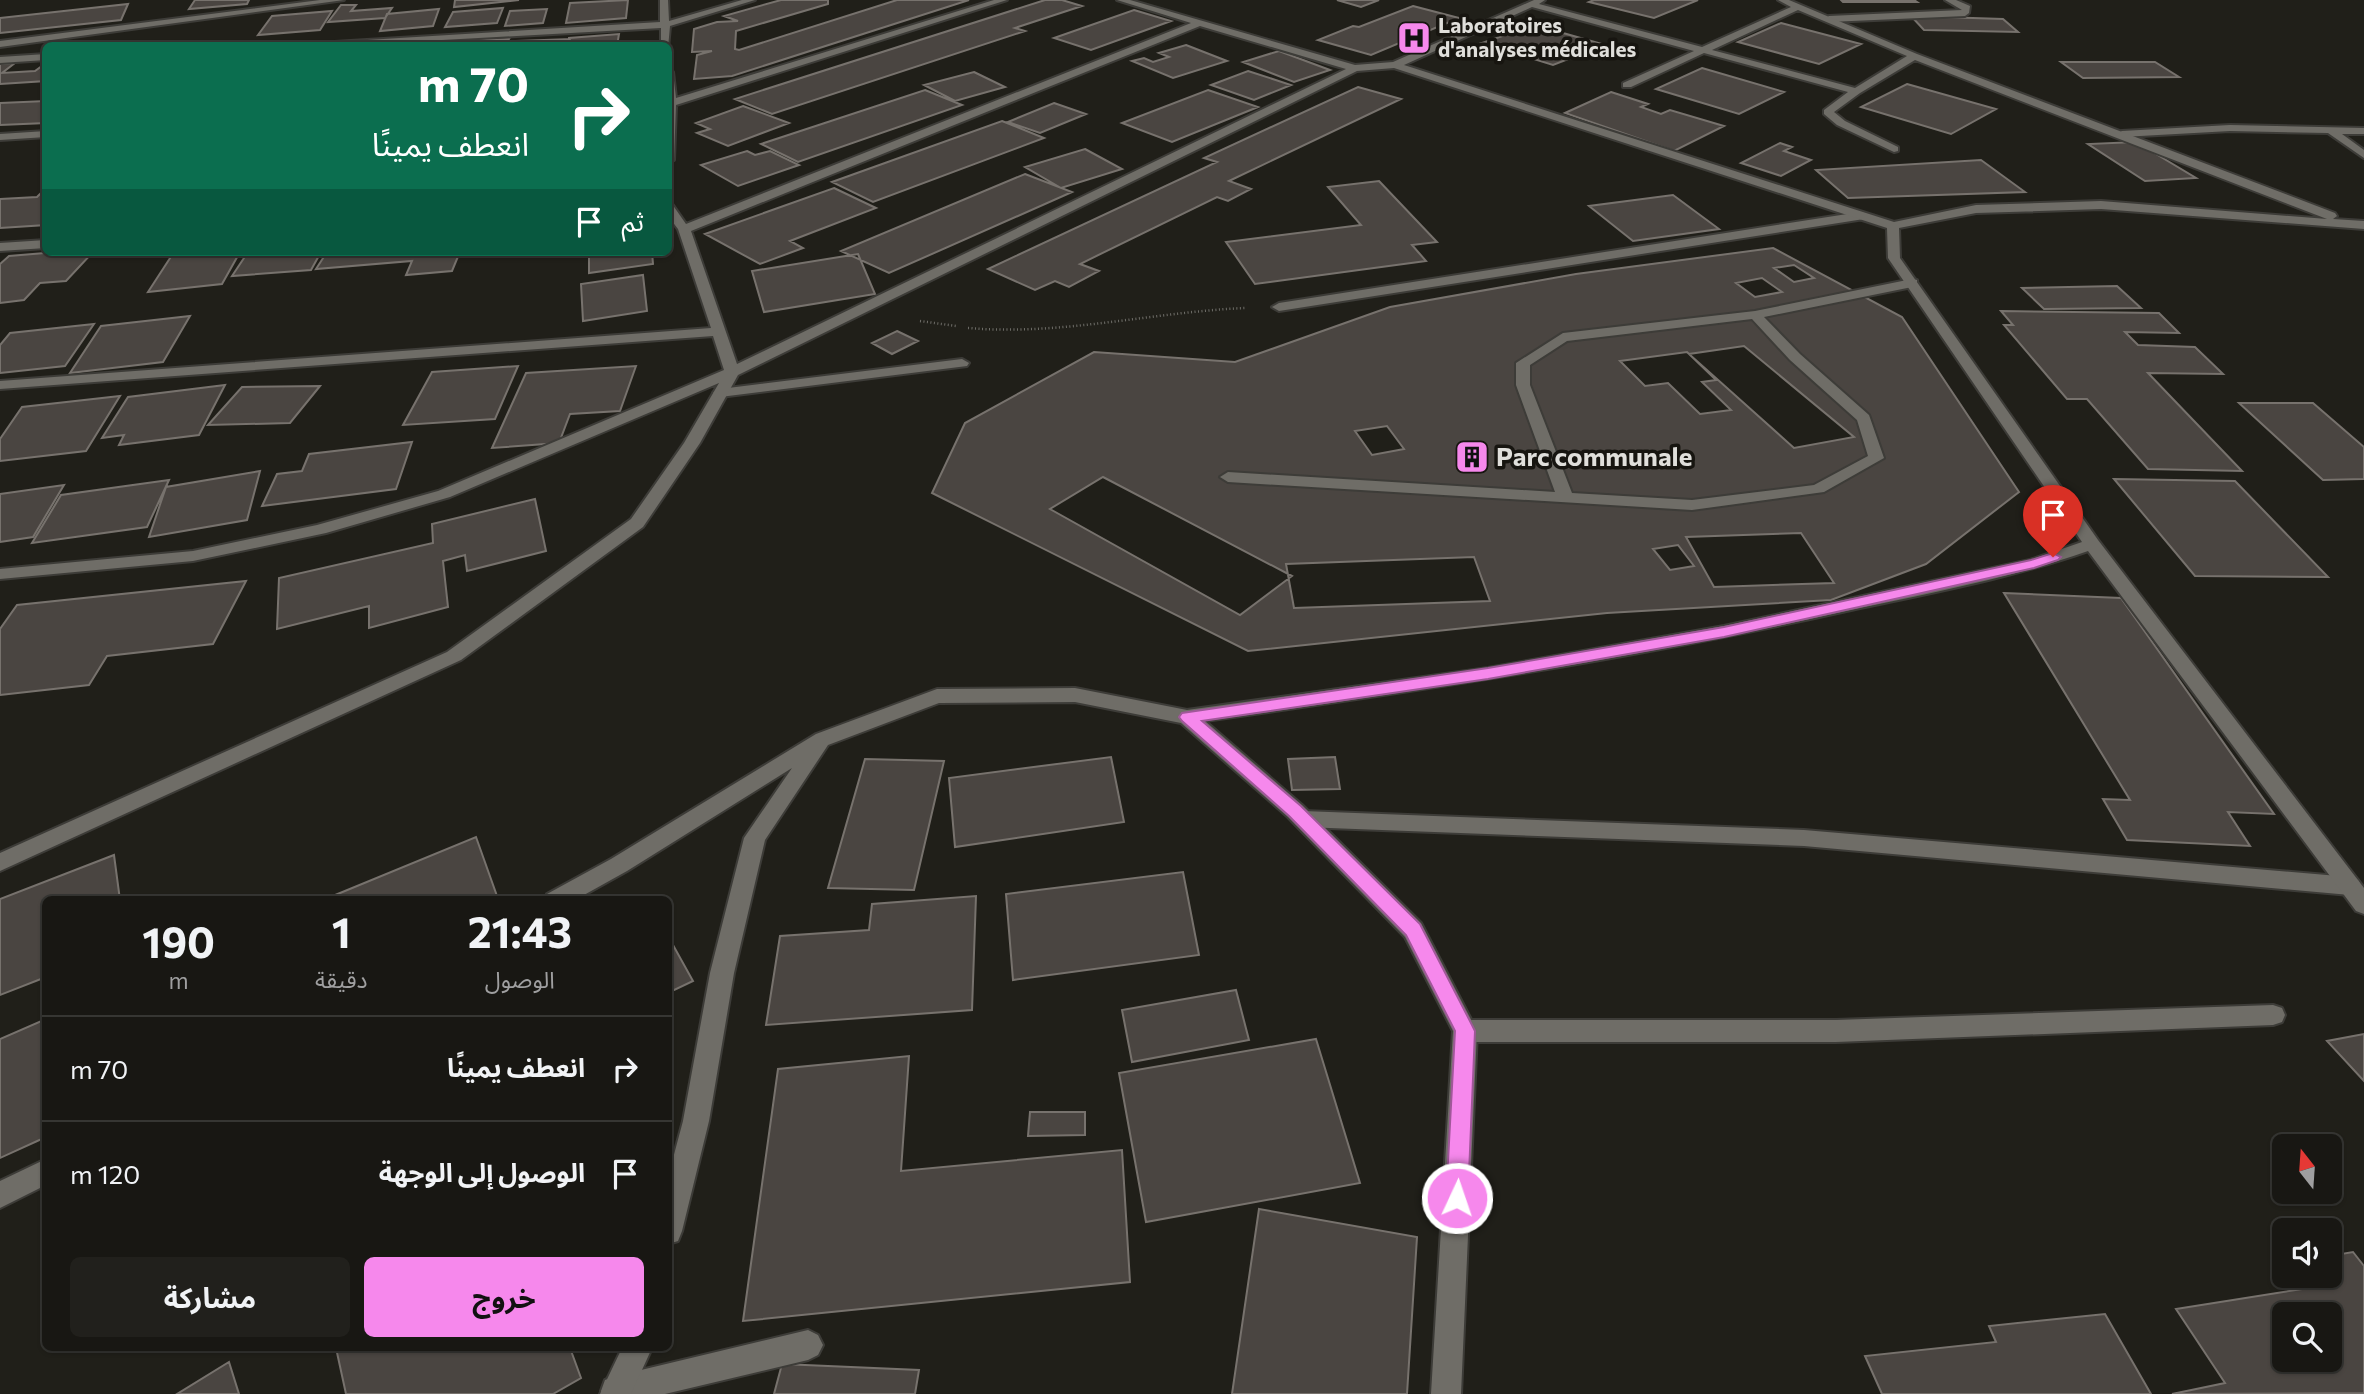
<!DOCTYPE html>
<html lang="ar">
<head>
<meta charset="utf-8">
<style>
	:root { --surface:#181713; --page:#21201c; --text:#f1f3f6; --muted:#9f9fa0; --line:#363633; --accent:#f688ec }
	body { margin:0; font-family:Commissioner,"Noto Sans Arabic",sans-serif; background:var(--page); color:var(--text); direction:rtl; height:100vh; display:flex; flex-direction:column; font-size:26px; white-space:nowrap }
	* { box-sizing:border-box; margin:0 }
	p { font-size:23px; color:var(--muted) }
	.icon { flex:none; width:38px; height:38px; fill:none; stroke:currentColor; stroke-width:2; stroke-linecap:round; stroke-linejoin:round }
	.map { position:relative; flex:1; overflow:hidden; direction:ltr }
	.drawer { position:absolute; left:42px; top:896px; width:630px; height:455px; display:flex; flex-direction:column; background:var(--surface); border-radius:10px; box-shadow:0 2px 5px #0004,0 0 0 2px var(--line); direction:rtl }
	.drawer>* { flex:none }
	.banner { position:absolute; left:42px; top:42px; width:630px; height:214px; border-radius:10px; box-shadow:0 2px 5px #0004,0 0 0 2px var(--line); direction:rtl; background:#0b6e4f; color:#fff; overflow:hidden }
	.needle { width:46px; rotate:343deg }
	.controls { position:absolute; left:2272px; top:1134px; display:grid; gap:14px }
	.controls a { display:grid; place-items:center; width:70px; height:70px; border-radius:10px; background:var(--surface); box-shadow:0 2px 5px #0004,0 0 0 2px var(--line); font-size:35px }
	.pin { position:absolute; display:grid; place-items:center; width:60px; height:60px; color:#fff; margin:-72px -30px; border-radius:50% 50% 50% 0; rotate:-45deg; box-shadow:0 0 7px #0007 }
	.pin .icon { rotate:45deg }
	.me { position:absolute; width:77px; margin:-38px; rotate:3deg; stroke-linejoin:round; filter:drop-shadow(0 0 5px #0008) }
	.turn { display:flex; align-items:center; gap:24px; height:147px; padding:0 28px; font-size:32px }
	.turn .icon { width:91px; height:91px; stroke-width:2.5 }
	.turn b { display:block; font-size:49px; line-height:60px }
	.then { display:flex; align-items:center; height:66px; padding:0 28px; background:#0003; gap:14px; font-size:26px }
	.eta { display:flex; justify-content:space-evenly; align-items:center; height:119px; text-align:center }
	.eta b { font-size:42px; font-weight:700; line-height:49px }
	.action { display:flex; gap:14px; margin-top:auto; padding:14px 28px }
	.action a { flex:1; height:80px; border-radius:10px; background:var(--accent); color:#111; font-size:28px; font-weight:700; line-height:80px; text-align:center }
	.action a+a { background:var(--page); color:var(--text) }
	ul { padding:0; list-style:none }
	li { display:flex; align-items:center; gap:21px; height:105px; padding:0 28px; border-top:2px solid var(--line) }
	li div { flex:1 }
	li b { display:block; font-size:26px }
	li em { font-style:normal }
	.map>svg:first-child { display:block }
	.building { fill:#4a4541; stroke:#77726d; stroke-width:2; fill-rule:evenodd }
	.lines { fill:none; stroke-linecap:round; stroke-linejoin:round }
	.service-casing { stroke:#3d3c38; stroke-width:4 }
	.minor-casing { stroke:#3d3c38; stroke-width:4 }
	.path { stroke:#6f6e69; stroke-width:2.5; stroke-dasharray:1 2.5; stroke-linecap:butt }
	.service { fill:#6f6d67; fill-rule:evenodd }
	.minor { fill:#6f6d67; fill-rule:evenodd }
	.route { fill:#f688ec; stroke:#a05899; stroke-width:2 }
	.labels { text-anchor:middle; stroke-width:7; stroke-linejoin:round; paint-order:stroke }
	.far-poi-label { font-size:21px; font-weight:bold; fill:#e0dfdb; stroke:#171510; text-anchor:start }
	.poi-label { font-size:26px; font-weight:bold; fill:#e0dfdb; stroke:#171510; text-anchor:start }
</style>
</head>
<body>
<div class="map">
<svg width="2364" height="1394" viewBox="0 0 2364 1394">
	<rect width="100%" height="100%" fill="#201f19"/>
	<path class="building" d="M195,0H249L247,4L189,9Z
		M455,0H519L454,7Z
		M628,0L626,18L566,23L570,3Z
		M781,0H828V4L736,31L735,49L739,50L897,0H969L732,76L694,79L697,55L712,51L692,52L694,29L717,22L738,21L724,16Z
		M1045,0H1062L1082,6L1015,28L1025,31L772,114L735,99Z
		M1337,0H1379L1361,7Z
		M1594,0H1698L1654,18L1589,2Z
		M1841,0H1914L1917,2H1843Z
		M128,4L121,20L0,33V18Z
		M341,5H356L351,11L392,8L385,18L328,22Z
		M1413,6L1459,18L1371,55L1318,40L1353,26L1359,27Z
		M503,8L497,23L445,27L453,12Z
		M439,9L433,26L380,31L387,14Z
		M547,9L543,23L505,26L510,11Z
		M1134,10L1171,21L1091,50L1054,38Z
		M332,11L320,30L258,35L272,16Z
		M1911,16L2003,19L2018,32L1924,30Z
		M1781,23L1861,44L1819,64L1738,42Z
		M1535,25L1605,45L1553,65L1482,43Z
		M619,34L617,46H568L569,38Z
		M509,39L505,46H393L394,44Z
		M570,39L565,46H512L516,41Z
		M1186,45L1227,61L1173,78L1132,61L1144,58L1153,62L1169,57L1159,53Z
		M1279,51L1330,70L1294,82L1243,62Z
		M2061,62H2155L2179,77L2083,78Z
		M15,63L2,73L35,71L46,63V81L0,84V64Z
		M1702,68L1784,92L1739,114L1656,89Z
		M1248,71L1291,85L1254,100L1211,85Z
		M974,72L1005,87L955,101L924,85Z
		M1907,84L1996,109L1951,134L1861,107Z
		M1358,87L1401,99L1229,181L1251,189L1228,201L1217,197L1080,264L1099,271L1069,287L1055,281L1035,290L988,269L1217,162L1204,158Z
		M925,90L962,105L798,162L761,144Z
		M1208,90L1258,107L1172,142L1122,123Z
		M1611,92L1648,104L1641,107L1661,114L1670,110L1724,126L1674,151L1565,113Z
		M46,101V123L0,125V103Z
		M1054,103L1086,114L1040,133L1008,122Z
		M743,106L789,123L728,146L697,133L710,129L696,123Z
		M1002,121L1044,138L873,202L832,182Z
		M2136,142L2196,178L2145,181L2088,144Z
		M1780,143L1792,147L1784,151L1811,160L1781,176L1741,163Z
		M1085,149L1122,169L1061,188L1025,167Z
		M747,151L755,155L770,151L799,165L738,186L701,165Z
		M1981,160L2025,192L1848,198L1816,170Z
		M1025,174L1072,192L889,273L841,251Z
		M1379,181L1437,242L1412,245L1426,261L1255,284L1226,242L1361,225L1328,187Z
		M834,188L876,208L790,241L803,248L760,264L705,234Z
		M42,192H46V225L0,228V199L37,197Z
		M1673,195L1719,229L1633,241L1589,206Z
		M1773,248L1902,317L2019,492L1926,564L1831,600L1607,613L1248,651L932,493L965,423L1094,352L1235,362L1390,307L1576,274Z
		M57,252H93L66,281L40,283L24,300L0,303V264L9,256Z
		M174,252H240L222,284L148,292Z
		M248,252H321L311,270L232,276Z
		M327,252H477L459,254L452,271L406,275L412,261L316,269Z
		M581,252H652L653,264L589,273V253L581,254Z
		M858,254L875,294L764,312L752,271Z
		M1794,265L1814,278L1794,282L1774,268Z
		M643,275L647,311L583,321L581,284Z
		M1762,278L1782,292L1755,297L1736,283Z
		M2117,286L2141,308L2044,309L2022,288Z
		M2001,311L2159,313L2179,333L2125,332L2138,345L2195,347L2223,374L2148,373L2242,471L2148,469L2087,399H2067L2004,325H2013Z
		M190,316L163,362L70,373L101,326Z
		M94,324L65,366L0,373V345L10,333Z
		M897,331L918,341L892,354L872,343Z
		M1744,346L1854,437L1794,448L1689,354Z
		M1687,352L1716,380L1702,382L1731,410L1700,414L1668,383L1645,386L1620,361Z
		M518,366L495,419L403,425L432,372Z
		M636,366L620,411L570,414L559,443L492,448L526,373Z
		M225,385L199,435L119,445L124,435L102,438L128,397Z
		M320,386L290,423L208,425L242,387Z
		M120,396L86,451L0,461V439L22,407Z
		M2239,403H2313L2364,447V479L2323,480Z
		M1387,426L1404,449L1372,455L1355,431Z
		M412,442L396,489L262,506L277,474L302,471L309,454Z
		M260,471L247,520L149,537L166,487Z
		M1103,477L1292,576L1240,615L1050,509Z
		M2114,479L2235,481L2328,577L2195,576Z
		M169,480L147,527L32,543L61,495Z
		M64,485L33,537L0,542V494Z
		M535,499L546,551L467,571L465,555L443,561L448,607L369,628V606L277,629L279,578L433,543L432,524Z
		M1801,533L1834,583L1714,587L1686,537Z
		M1678,545L1694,566L1670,570L1653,549Z
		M1474,557L1490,601L1294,608L1286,564Z
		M246,581L213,644L107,656L89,685L0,695V629L17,605Z
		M2004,593L2121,598L2274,814L2228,812L2250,846L2127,840L2103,799L2130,800Z
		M1111,757L1124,822L955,847L949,778Z
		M1335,757L1340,789L1292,790L1288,759Z
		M865,759L944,761L914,890L828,888Z
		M476,837L497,896L490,900H323Z
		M114,855L120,900H46V977L0,995V899Z
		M1183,872L1199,955L1013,980L1006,894Z
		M976,896L972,1010L766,1025L780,936L869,930L872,904Z
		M668,936L693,981L668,993Z
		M1236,990L1249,1040L1132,1062L1122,1010Z
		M46,1019V1137L0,1158V1039Z
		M2364,1034V1081L2327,1041Z
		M1316,1039L1360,1183L1146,1222L1119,1073Z
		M909,1056L901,1171L1122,1150L1130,1282L743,1321L778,1069Z
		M1030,1112H1085V1135L1028,1136Z
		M1259,1209L1417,1237L1407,1394H1232Z
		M2353,1252L2364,1266V1393L2172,1394L2225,1383L2176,1309L2315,1287L2306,1276H2329V1256ZM2284,1314H2329V1360H2284Z
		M2105,1314L2151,1394H1882L1865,1356L1996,1342L1989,1326Z
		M336,1348H570L581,1378L553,1394H346Z
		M229,1362L239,1394H177Z
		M782,1364L919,1370L915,1394H774Z"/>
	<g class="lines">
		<defs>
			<path id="service" d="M1945,0H1956L1970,6L1969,13L1965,16L1829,22L1825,19L1829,16L1962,10Z
				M2230,125L2364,128V134H2342L2364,150V158L2328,133L2230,131L2122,137L2117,134L2122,131Z
				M1860,212L1864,213V219L1279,311L1272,307L1279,303Z
				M1912,279L1917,280V286L1764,317L1800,354L1869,415L1884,458L1824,492L1692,510L1228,482L1220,477L1228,472L1555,492L1516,385V363L1563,333L1755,311ZM1752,319L1790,360L1857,420L1868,456L1814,485L1692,500L1572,493L1530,385V365L1567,341Z
				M962,359L969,363L967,366L720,397L713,393L720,389Z
				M1303,811L1804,830L2350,877L2358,880L2361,886L2358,892L2350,895L1804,846L1303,827L1296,825L1292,819L1296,813Z
				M2273,1005L2282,1008L2285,1015L2282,1022L2273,1025L1836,1042H1465L1456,1039L1453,1031L1456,1023L1465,1020H1836Z
				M808,1330L818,1335L823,1345L818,1355L808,1360L665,1394H602L601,1391L605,1380L616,1376Z"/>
			<path id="minor" d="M320,0H344L0,47V41Z
				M660,0H668L669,21L742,0H755L670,26L668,48V46H661V28L334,46H269L660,22Z
				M994,0H1007L676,105L674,160L668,163V69L673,72L676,98Z
				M1117,0H1130L1355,65L1393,62L1534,0H1545L1539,4L1702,47L1791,7L1778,0H1789L1917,54L2335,213L2337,216L2333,219L2364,221V229L2101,209L1976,213L1899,228L1900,258L2098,540L2364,888V914L2356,911L2088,551C2008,579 1924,594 1842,612C1631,659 1418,691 1205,721L1302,805L1421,923L1477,1031L1461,1394H1431L1453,1031L1405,937L1288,817L1181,723L1075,702L939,703L828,745L765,840L734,973L709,1121L682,1231L678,1241L668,1244V1177L683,1121L710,973L744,838L792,768L627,871L575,900H544L547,894L611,859L816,734L937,689L1075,688L1187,710L1488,668L1724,626L2030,560L2082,542L1888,258L1887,228L1394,68L1357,71L738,375L700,443L643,527L461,660L0,871V853L447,652L631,519L684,443L719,383L450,497L326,533L193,561L0,579V569L193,551L317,525L438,491L724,370L713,336L0,389V381L711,328L678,229L668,216V204H672L686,224L1191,23ZM1532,7L1694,51L1623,83V87H1631L1704,53L1848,92L1824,110V114L1837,125L1894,152L1898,151V147L1845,121L1834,112L1860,93L1915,60L2327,219L2101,201L1976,205L1894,222L1404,65ZM1798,10L1907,56L1855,88L1712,50ZM1200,26L1346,69L737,364L691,231Z
				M46,54V60L0,63V57Z
				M46,131V137L0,140V134Z
				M46,240V248L0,251V243Z
				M46,1159V1185L0,1208V1181Z
				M622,1348H652L631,1394H600Z"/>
		</defs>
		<use href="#service" class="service-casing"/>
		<use href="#minor" class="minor-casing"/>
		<path class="path" d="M920,321L956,326
			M968,328C1061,336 1152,312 1245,308"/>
		<use href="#service" class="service"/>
		<use href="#minor" class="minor"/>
	</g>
	<path class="route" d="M2053,553L2061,557L2058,560L2034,568L1724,637L1488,679L1202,721L1301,806L1420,924L1472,1025L1475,1031L1468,1198L1465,1205L1457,1209L1449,1205L1446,1198L1455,1031L1406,935L1289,816L1182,721L1179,717L1182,713L1488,668L1724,627L2031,560Z"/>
	<defs>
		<symbol id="hospital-square" viewBox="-11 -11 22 22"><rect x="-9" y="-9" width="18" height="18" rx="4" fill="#f688ec" stroke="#171510"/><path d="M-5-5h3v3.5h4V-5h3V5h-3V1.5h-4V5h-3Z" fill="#111"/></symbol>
		<symbol id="building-square" viewBox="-11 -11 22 22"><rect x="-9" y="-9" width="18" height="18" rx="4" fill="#f688ec" stroke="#171510"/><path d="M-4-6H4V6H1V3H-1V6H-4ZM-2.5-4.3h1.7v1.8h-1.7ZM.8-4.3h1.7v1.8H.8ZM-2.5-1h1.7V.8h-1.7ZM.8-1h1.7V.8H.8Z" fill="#111"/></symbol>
	</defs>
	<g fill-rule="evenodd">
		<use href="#hospital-square" x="1395" y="19" width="38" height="38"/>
		<use href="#building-square" x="1453" y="438" width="38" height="38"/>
	</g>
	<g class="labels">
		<g class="far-poi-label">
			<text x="1438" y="33">Laboratoires<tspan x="1438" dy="24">d'analyses médicales</tspan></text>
		</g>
		<g class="poi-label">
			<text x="1496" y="466">Parc communale</text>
		</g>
	</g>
</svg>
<div class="controls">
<a><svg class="needle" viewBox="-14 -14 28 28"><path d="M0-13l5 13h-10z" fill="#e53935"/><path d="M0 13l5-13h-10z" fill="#9f9fa0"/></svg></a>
<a><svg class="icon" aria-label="sound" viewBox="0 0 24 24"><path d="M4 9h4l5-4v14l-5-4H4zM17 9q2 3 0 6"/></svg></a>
<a><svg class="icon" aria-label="search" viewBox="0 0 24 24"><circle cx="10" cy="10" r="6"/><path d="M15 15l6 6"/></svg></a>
</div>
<div class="pin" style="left:2053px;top:557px;background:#d93025"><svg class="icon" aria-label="arrive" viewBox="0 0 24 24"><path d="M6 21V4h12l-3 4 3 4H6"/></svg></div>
<svg class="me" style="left:1457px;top:1198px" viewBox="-20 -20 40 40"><circle r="17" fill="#f688ec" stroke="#fff" stroke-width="3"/><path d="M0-11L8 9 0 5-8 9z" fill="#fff"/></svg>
<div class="banner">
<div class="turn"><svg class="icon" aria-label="right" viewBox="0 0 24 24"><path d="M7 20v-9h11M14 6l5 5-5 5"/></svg><div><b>70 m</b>انعطف يمينًا</div></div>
<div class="then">ثم<svg class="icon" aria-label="arrive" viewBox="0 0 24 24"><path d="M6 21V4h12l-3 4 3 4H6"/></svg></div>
</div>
<section class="drawer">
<div class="eta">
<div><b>21:43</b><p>الوصول</p></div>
<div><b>1</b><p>دقيقة</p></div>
<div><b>190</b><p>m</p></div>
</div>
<ul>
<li><svg class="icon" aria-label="right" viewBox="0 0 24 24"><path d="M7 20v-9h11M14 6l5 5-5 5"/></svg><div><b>انعطف يمينًا</b></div><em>70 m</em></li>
<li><svg class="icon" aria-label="arrive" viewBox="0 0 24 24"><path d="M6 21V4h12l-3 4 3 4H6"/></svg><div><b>الوصول إلى الوجهة</b></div><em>120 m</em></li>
</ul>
<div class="action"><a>خروج</a><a>مشاركة</a></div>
</section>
</div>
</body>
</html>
